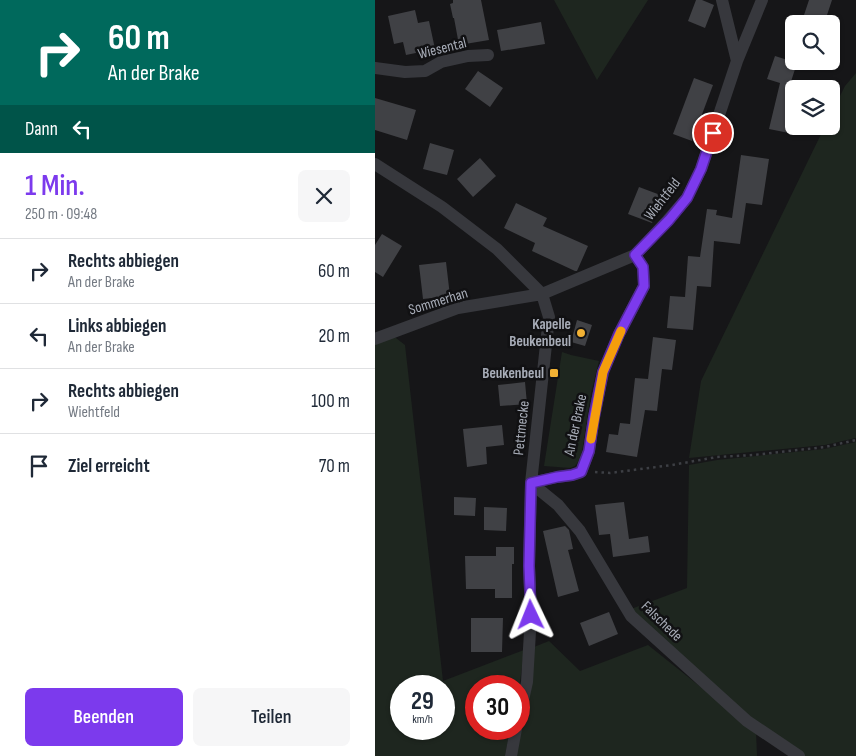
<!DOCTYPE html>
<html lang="de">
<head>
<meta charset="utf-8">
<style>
	:root { --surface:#fff; --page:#f6f6f7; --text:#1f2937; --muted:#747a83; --line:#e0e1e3; --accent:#7c3aed }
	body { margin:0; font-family:"Sofia Sans Condensed",sans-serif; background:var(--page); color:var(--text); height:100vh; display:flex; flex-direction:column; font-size:19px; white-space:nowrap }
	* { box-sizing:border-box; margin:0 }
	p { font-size:16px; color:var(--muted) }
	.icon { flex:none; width:28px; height:28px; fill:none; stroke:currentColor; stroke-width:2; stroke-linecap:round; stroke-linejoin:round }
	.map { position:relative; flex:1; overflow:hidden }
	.side { display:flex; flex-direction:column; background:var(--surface); width:375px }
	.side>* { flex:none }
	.hud { background:#00695c; color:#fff; overflow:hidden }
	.buttons { position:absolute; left:410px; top:15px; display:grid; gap:10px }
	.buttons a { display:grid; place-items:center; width:55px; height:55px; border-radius:8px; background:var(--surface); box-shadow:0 1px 4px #0004; font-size:25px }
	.speed { position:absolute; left:15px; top:675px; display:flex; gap:10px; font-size:25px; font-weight:700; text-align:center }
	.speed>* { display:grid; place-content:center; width:65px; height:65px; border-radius:50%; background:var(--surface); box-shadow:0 1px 4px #0004; line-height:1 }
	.speed small { font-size:12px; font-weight:400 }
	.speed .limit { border:8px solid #d22; background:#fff; color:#111 }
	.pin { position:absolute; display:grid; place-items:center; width:42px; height:42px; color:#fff; margin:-21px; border:2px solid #fff; border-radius:50%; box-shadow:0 1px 5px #0007 }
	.me { position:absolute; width:55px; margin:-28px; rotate:358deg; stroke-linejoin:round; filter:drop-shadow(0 0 4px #0008) }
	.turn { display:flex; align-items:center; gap:18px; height:105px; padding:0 25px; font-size:22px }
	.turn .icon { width:65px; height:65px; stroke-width:2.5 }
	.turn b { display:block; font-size:35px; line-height:42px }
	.then { display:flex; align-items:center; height:48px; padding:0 25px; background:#0003; gap:10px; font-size:19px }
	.round { display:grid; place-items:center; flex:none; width:52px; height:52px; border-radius:8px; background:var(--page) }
	.head { display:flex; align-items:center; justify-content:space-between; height:85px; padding:0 25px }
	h1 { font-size:30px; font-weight:600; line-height:38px; color:var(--accent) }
	.action { display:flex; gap:10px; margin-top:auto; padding:10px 25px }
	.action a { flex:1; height:58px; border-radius:8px; background:var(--accent); color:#fff; font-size:20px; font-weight:600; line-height:58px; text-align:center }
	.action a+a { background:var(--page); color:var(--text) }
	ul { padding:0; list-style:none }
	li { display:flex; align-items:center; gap:15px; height:65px; padding:0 25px; border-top:1px solid var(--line) }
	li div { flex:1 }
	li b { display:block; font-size:19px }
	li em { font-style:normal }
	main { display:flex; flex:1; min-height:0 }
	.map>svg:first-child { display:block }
	.green { fill:#1e261f; fill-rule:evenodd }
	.building { fill:#404145 }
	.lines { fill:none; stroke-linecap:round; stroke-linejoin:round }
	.path { stroke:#3d3f44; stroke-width:2.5; stroke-dasharray:2.5 4; stroke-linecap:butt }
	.street { stroke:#37383d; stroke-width:12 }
	.route-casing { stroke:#51269a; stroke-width:12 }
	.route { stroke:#7c3aed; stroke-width:9 }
	.slow { stroke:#f59e0b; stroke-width:9 }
	.poi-dot { fill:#f2b134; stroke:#111113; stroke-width:2 }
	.labels { text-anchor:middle; stroke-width:5; stroke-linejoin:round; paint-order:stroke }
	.street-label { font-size:15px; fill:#a8adb8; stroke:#111113 }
	.poi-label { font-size:15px; font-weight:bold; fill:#a8adb8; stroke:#111113; text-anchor:end }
</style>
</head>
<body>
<main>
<section class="side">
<div class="hud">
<div class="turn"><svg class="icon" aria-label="right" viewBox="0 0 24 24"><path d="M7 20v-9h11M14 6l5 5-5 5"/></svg><div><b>60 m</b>An der Brake</div></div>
<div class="then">Dann<svg class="icon" aria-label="left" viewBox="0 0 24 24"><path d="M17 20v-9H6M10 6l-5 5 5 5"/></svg></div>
</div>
<div class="head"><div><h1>1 Min.</h1><p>250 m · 09:48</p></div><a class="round"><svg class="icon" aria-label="close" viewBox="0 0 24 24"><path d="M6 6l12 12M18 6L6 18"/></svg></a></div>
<ul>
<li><svg class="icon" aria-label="right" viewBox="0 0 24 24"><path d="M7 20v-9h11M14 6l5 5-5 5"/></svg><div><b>Rechts abbiegen</b><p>An der Brake</p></div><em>60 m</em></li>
<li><svg class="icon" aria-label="left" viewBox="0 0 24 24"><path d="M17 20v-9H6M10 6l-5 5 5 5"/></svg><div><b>Links abbiegen</b><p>An der Brake</p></div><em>20 m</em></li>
<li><svg class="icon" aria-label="right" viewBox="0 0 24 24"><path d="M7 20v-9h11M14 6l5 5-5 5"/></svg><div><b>Rechts abbiegen</b><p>Wiehtfeld</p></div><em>100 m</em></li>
<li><svg class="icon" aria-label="arrive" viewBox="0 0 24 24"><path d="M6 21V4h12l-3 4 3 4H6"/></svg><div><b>Ziel erreicht</b></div><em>70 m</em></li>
</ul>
<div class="action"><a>Beenden</a><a>Teilen</a></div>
</section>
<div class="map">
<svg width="481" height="756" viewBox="0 0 481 756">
	<rect width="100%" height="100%" fill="#161618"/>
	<path class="green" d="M179,0H273L222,80Z
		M481,73V438L450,445L314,458L326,381L450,126H456V114L470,86Z
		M17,335L30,345L68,681L149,650L144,690V686H101V729H135L130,756H0V342ZM26,686H69V729H26Z
		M187,352L196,355L224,361L216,393L206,458L200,466L195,468L169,466Z
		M481,442V756H429L374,718L256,609L312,588L314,465L342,460L449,449Z
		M174,641L205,671L273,645L381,731L382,756H140L156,684L159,647Z"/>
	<path class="building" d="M78,0H106L114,40L84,45L79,18H78L75,4L78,3Z
		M321,0H327L339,5L330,28L313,21Z
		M434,0H457L449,24H426Z
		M40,10L43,23L54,21L60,49L31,55L28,42L19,44L13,16Z
		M166,22L170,44L126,51L122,30Z
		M400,56L422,63L410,100L419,102V134L394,129L405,83L392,79Z
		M103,71L128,88L115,107L90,89Z
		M319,78L338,85L317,141L298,134Z
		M0,98L41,110L32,140L0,130Z
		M55,143L79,150L72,175L48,169Z
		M366,155L394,159L387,205L371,203L365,244L339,241L336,287L322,286L318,330L292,328L295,296L310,297L313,256L325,257L332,209L342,210L341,215L357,218Z
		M105,158L121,176L98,197L82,179Z
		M264,187L288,196L277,223L253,214Z
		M141,203L172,218L168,226L213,246L202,271H200L157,251L160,243L129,228Z
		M7,234L27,246L8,277L0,272V245Z
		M71,262L75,296L48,299L44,265Z
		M202,320L217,325L210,346L196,342Z
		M278,337L301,340L297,370L287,369L282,411L270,410L262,457L231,452L234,434L243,435L245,423L255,424L260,378L273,379Z
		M150,382L152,404L125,406L123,385Z
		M127,425L129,445L111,447L112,464L92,467L88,429Z
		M79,497L101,498L100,516L79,515Z
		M249,502L254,539L273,536L275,552L238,557L235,534L224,535L220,505Z
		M109,507L132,508L131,531L109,530Z
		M190,526L194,530L198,549L193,550L204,591L183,597L168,531Z
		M121,547H139V564H137V598H120V589H91L90,556H121Z
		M234,612L243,634L214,646L205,623Z
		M96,618H128L127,652H96Z"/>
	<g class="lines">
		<path class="path" d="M220,472L235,473L297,465L342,457L378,455L450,447L481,440"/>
		<path class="street" d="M347,0L362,61
			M0,68L30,72L50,71L66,62L93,56L113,55
			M0,164L67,207L122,249L167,294L174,317L156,483L154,566L156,615L152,682L144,718
			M0,339L83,308L167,294L260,255L293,220L312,198L326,169L362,61L387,0
			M156,483L183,505L205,531L256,616L372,721L424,756
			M156,483L182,477L197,475L206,472L214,451L219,417L228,372L244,334L269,286L268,267L260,255
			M136,756L141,729"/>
	</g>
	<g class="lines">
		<defs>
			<path id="route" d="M156,615L154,566L156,483L182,477L197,475L206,472L214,451L219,417L228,372L244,334L269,286L268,267L260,255L294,220L312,198L326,169L338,133"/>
		</defs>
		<use href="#route" class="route-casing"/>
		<use href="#route" class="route"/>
		<path class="slow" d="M216,439L228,372L246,331"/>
	</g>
	<g class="poi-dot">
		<circle cx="206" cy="333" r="5"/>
		<rect x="174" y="368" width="10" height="10" rx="2.5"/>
	</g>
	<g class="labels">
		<g class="street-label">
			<text transform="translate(67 48) rotate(-14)" y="5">Wiesental</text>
			<text transform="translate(287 199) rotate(-52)" y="5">Wiehtfeld</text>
			<text transform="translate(63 301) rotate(-17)" y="5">Sommerhan</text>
			<text transform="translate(200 425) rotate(-78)" y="5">An der Brake</text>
			<text transform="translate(146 428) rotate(-84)" y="5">Pettmecke</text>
			<text transform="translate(287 621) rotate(44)" y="5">Falschede</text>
		</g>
		<g class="poi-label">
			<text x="196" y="329">Kapelle<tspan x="196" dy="17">Beukenbeul</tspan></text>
			<text x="169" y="378">Beukenbeul</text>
		</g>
	</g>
</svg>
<div class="buttons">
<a><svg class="icon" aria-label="search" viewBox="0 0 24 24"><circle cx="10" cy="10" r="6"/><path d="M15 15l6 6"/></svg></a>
<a><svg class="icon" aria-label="layers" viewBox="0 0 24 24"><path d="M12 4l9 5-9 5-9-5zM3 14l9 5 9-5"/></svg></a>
</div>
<div class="speed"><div>29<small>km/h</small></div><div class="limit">30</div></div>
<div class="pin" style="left:338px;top:133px;background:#d93025"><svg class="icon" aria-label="arrive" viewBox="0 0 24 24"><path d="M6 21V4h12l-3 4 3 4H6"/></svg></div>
<svg class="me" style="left:156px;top:615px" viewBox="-20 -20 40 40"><path d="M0-17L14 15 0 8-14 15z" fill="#7c3aed" stroke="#fff" stroke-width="4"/></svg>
</div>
</main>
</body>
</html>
